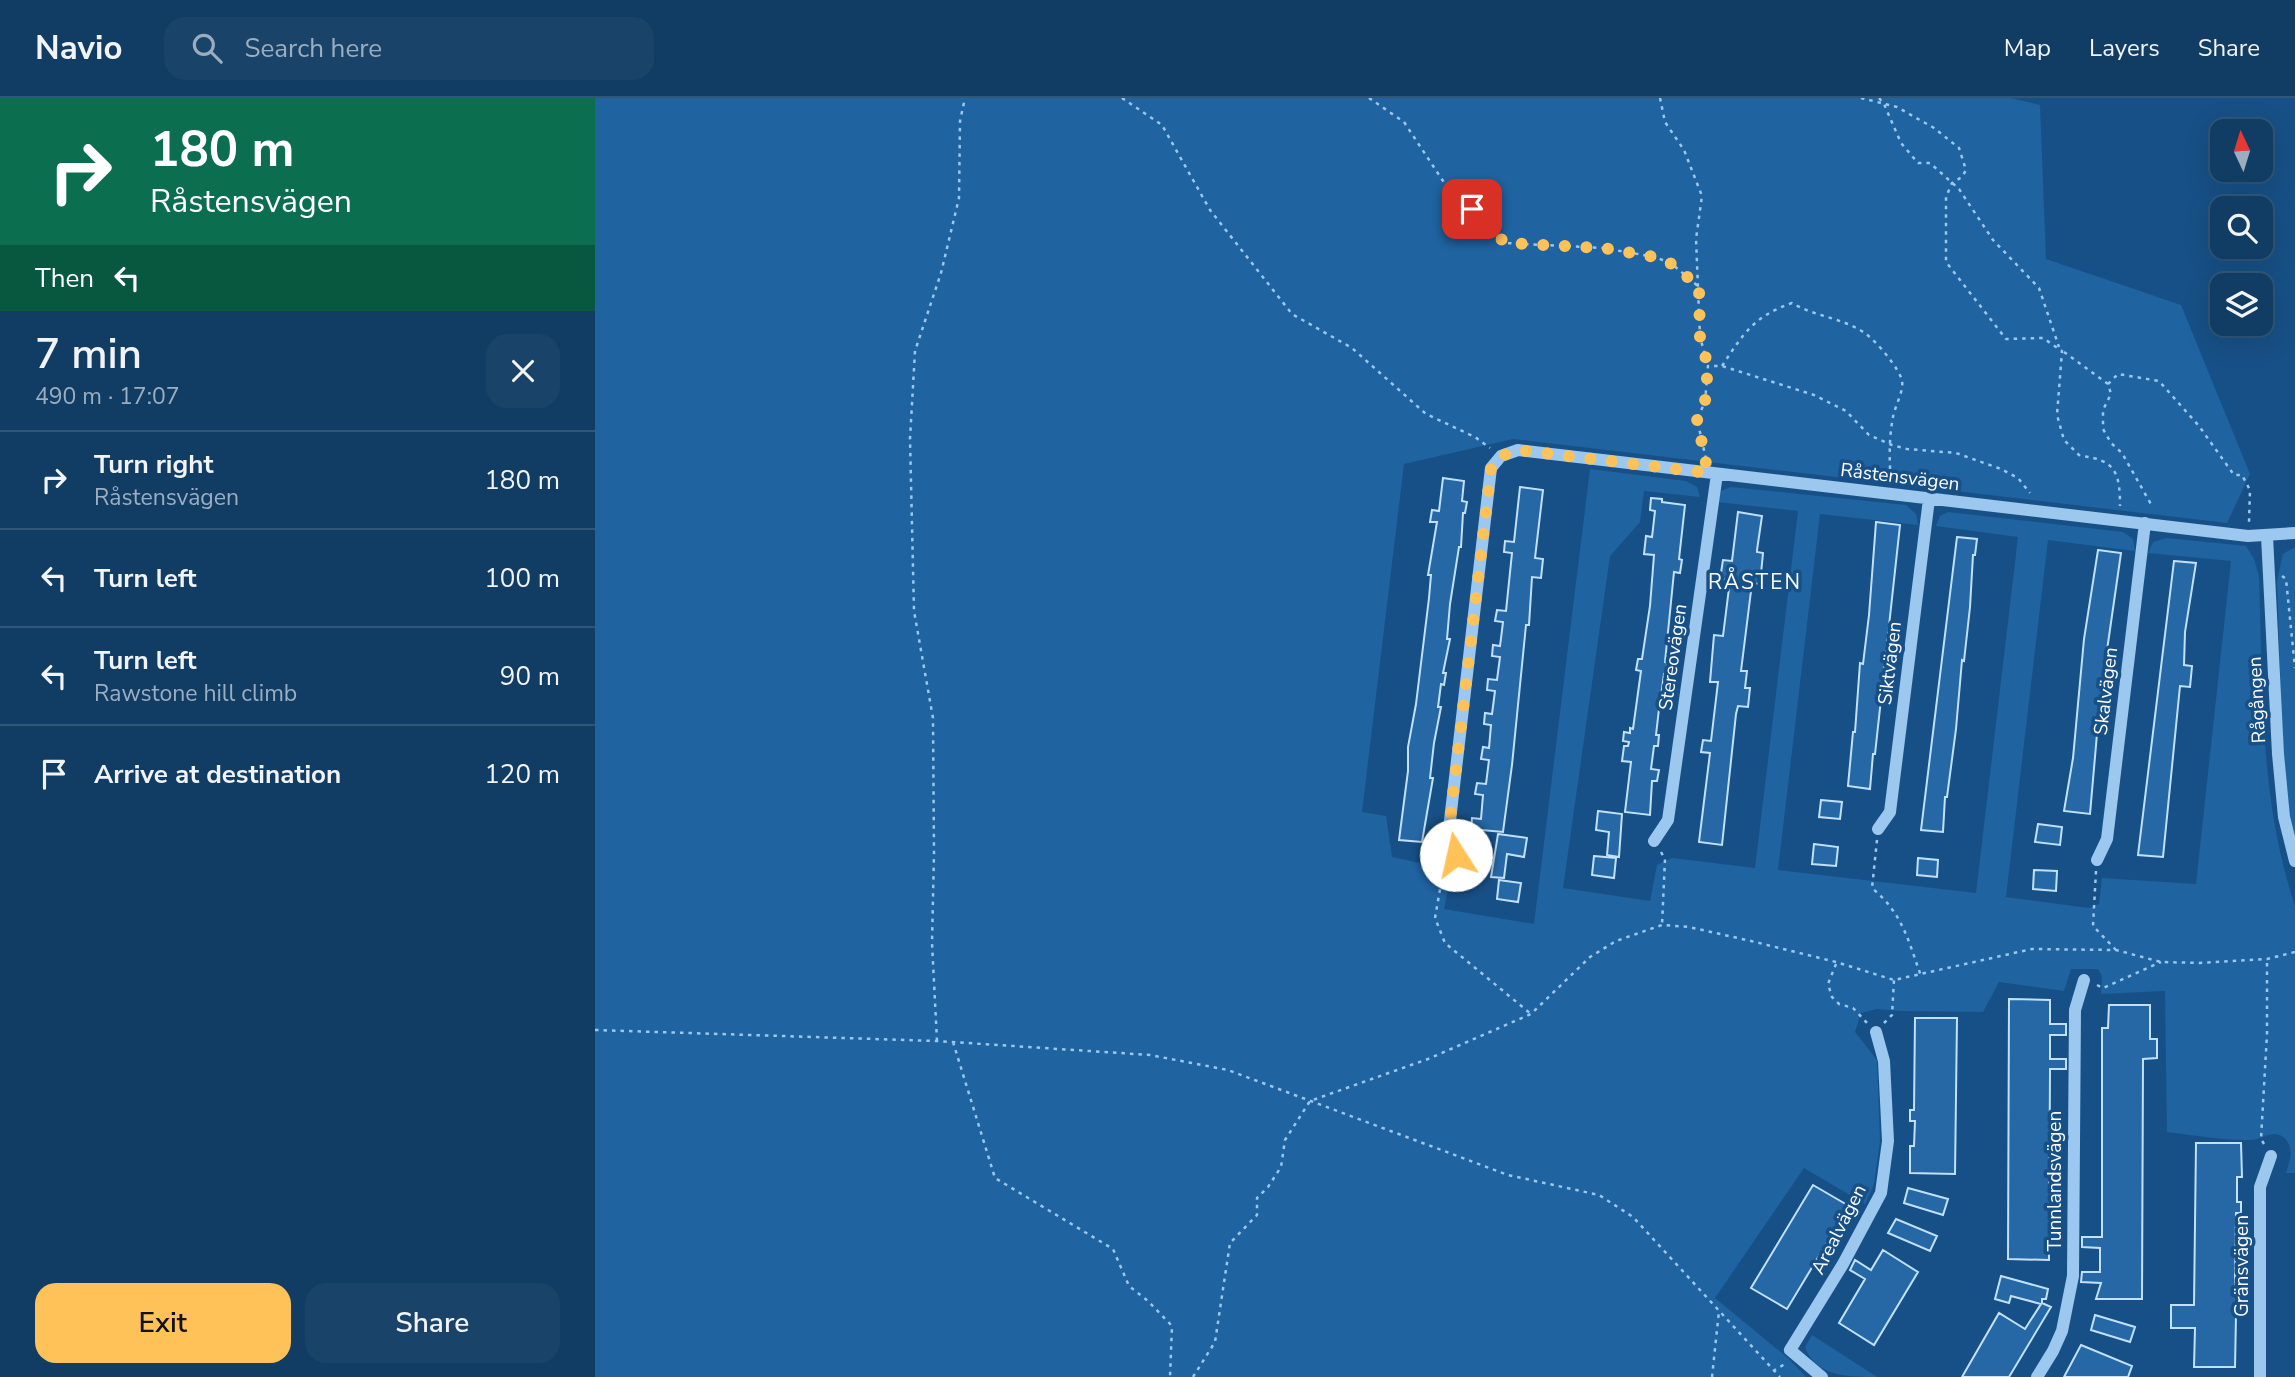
<!DOCTYPE html>
<html lang="en">
<head>
<meta charset="utf-8">
<style>
	:root { --surface:#113c64; --page:#1a436a; --text:#f1f3f6; --muted:#9cadbf; --line:#305678; --accent:#ffc259 }
	body { margin:0; font-family:"Nunito Sans",sans-serif; background:var(--page); color:var(--text); height:100vh; display:flex; flex-direction:column; font-size:26px; white-space:nowrap }
	* { box-sizing:border-box; margin:0 }
	p { font-size:23px; color:var(--muted) }
	.icon { flex:none; width:38px; height:38px; fill:none; stroke:currentColor; stroke-width:2; stroke-linecap:round; stroke-linejoin:round }
	.map { position:relative; flex:1; overflow:hidden }
	.sheet { display:flex; flex-direction:column; background:var(--surface); width:595px }
	.sheet>* { flex:none }
	.hud { background:#0b6e4f; color:#fff; overflow:hidden }
	.needle { width:46px; rotate:356deg }
	.tools { position:absolute; left:1615px; top:21px; display:grid; gap:14px }
	.tools a { display:grid; place-items:center; width:63px; height:63px; border-radius:14px; background:var(--surface); box-shadow:0 7px 28px #0002,0 0 0 2px var(--line); font-size:35px }
	.pin { position:absolute; display:grid; place-items:center; width:60px; height:60px; color:#fff; margin:-30px; border-radius:14px; box-shadow:0 4px 10px #0006 }
	.me { position:absolute; width:77px; margin:-38px; rotate:350deg; stroke-linejoin:round; filter:drop-shadow(0 0 5px #0008) }
	.turn { display:flex; align-items:center; gap:24px; height:147px; padding:0 35px; font-size:32px }
	.turn .icon { width:91px; height:91px; stroke-width:2.5 }
	.turn b { display:block; font-size:49px; line-height:60px }
	.then { display:flex; align-items:center; height:66px; padding:0 35px; background:#0003; gap:14px; font-size:26px }
	.round { display:grid; place-items:center; flex:none; width:74px; height:74px; border-radius:21px; background:var(--page) }
	.headline { display:flex; align-items:center; justify-content:space-between; height:119px; padding:0 35px }
	h1 { font-size:42px; font-weight:600; line-height:52px }
	.cta { display:flex; gap:14px; margin-top:auto; padding:14px 35px }
	.cta a { flex:1; height:80px; border-radius:21px; background:var(--accent); color:#111; font-size:28px; font-weight:600; line-height:80px; text-align:center }
	.cta a+a { background:var(--page); color:var(--text) }
	ul { padding:0; list-style:none }
	li { display:flex; align-items:center; gap:21px; height:98px; padding:0 35px; border-top:2px solid var(--line) }
	li div { flex:1 }
	li b { display:block; font-size:26px }
	li em { font-style:normal }
	header { display:flex; align-items:center; gap:42px; box-sizing:border-box; height:98px; padding:0 35px; background:var(--surface); border-bottom:2px solid var(--line) }
	header strong { font-size:33px }
	nav { display:flex; gap:38px; margin-inline-start:auto; font-size:24px }
	.search { width:490px; height:63px; background:var(--page); display:flex; align-items:center; gap:18px; box-sizing:border-box; padding:0 24px; border-radius:21px; color:var(--muted); font-size:26px }
	main { display:flex; flex:1; min-height:0 }
	.map>svg:first-child { display:block }
	.green { fill:#1f63a0 }
	.building { fill:#2568a5; stroke:#c2e0fa; stroke-width:2 }
	.lines { fill:none; stroke-linecap:round; stroke-linejoin:round }
	.path { stroke:#9cc7ee; stroke-width:2.5; stroke-dasharray:3.5 5; stroke-linecap:butt }
	.minor { stroke:#9cc7ee; stroke-width:12 }
	.route { stroke:#ffc259; stroke-width:12; stroke-dasharray:0 21.6 }
	.labels { text-anchor:middle; stroke-width:7; stroke-linejoin:round; paint-order:stroke }
	.street-label { font-size:19px; fill:#fff; stroke:#175086 }
	.neighbourhood-label { font-size:21px; letter-spacing:2px; fill:#fff; stroke:#175086 }
</style>
</head>
<body>
<header>
<strong>Navio</strong>
<div class="search"><svg class="icon" aria-label="search" viewBox="0 0 24 24"><circle cx="10" cy="10" r="6"/><path d="M15 15l6 6"/></svg>Search here</div>
<nav><a>Map</a><a>Layers</a><a>Share</a></nav>
</header>
<main>
<section class="sheet">
<div class="hud">
<div class="turn"><svg class="icon" aria-label="right" viewBox="0 0 24 24"><path d="M7 20v-9h11M14 6l5 5-5 5"/></svg><div><b>180 m</b>Råstensvägen</div></div>
<div class="then">Then<svg class="icon" aria-label="left" viewBox="0 0 24 24"><path d="M17 20v-9H6M10 6l-5 5 5 5"/></svg></div>
</div>
<div class="headline"><div><h1>7 min</h1><p>490 m · 17:07</p></div><a class="round"><svg class="icon" aria-label="close" viewBox="0 0 24 24"><path d="M6 6l12 12M18 6L6 18"/></svg></a></div>
<ul>
<li><svg class="icon" aria-label="right" viewBox="0 0 24 24"><path d="M7 20v-9h11M14 6l5 5-5 5"/></svg><div><b>Turn right</b><p>Råstensvägen</p></div><em>180 m</em></li>
<li><svg class="icon" aria-label="left" viewBox="0 0 24 24"><path d="M17 20v-9H6M10 6l-5 5 5 5"/></svg><div><b>Turn left</b></div><em>100 m</em></li>
<li><svg class="icon" aria-label="left" viewBox="0 0 24 24"><path d="M17 20v-9H6M10 6l-5 5 5 5"/></svg><div><b>Turn left</b><p>Rawstone hill climb</p></div><em>90 m</em></li>
<li><svg class="icon" aria-label="arrive" viewBox="0 0 24 24"><path d="M6 21V4h12l-3 4 3 4H6"/></svg><div><b>Arrive at destination</b></div><em>120 m</em></li>
</ul>
<div class="cta"><a>Exit</a><a>Share</a></div>
</section>
<div class="map">
<svg width="1700" height="1279" viewBox="0 0 1700 1279">
	<rect width="100%" height="100%" fill="#175086"/>
	<path class="green" d="M0,0H1416L1445,7L1451,161L1586,207L1655,376L1632,425L918,341L809,366L767,714L791,718L797,759L839,768L855,781L849,811L939,826L995,371L1091,383L1102,389L1105,399L1049,393L1045,424L1015,458L968,790L1055,803L1062,767L1077,760L1160,770L1203,413L1122,404L1126,393L1136,389L1311,407L1321,416L1323,427L1225,416L1183,772L1381,795L1423,439L1341,428L1345,418L1353,414L1528,434L1538,441L1540,453L1453,442L1411,799L1494,810L1504,806L1507,780L1601,786L1636,463L1553,455L1558,444L1571,440L1651,448L1659,461L1664,478C1668,590 1664,700 1700,808V1075H1691C1695,1063 1700,1048 1688,1039C1677,1031 1667,1042 1656,1042C1629,1043 1599,1037 1572,1034L1570,893L1506,896L1507,878L1503,871H1476L1469,893L1404,884L1388,914L1305,913L1282,911L1266,915L1260,934L1282,962L1285,1043L1279,1086L1270,1106L1209,1070L1120,1200L1193,1260L1211,1279H0Z
		M1700,449V739L1695,723L1688,657L1682,483L1688,456Z
		M1217,1237L1282,1279C1253,1279 1221,1279 1210,1249Z"/>
	<path class="building" d="M848,380L869,383L867,403L872,404L870,415H868L866,449H864L855,506L852,541H855L848,575H851L849,587L846,586L843,609H846L839,645L835,680H838L827,744L804,742L813,673V649L821,606L834,500L836,477H833L842,424H835L837,412L844,413Z
		M925,389L948,392L940,460L948,461L946,480L937,479L934,527H931L917,667L908,734L876,731L877,720L886,721L888,697L880,696L882,685L891,686L894,662L886,661L888,649L894,650L896,627L889,626L890,615L897,616L900,593L892,592L893,581L902,582L905,559L897,558L898,547L905,548L908,524L900,523L902,512L911,513L917,455L909,454L910,443L919,444Z
		M1056,400L1067,401V404L1090,407L1084,461L1087,462L1085,475L1079,474L1070,564L1073,565L1071,576H1069L1066,598L1070,599L1068,612L1064,611L1061,637H1064L1063,648H1059L1056,671L1064,672L1062,683H1057L1055,717L1030,714L1036,664L1027,663L1029,648H1033L1034,644L1028,643L1029,634L1035,635V630L1038,631L1046,573L1041,572L1043,561H1047L1055,508L1059,457L1049,456L1051,438L1057,439L1060,413L1055,412Z
		M1143,414L1167,418L1162,452V454L1168,455L1165,486L1157,485L1146,573H1152L1150,590H1155L1153,609L1143,608L1141,616L1127,747L1104,744L1115,655L1106,654L1108,642L1116,643L1123,584H1115L1119,537L1128,538L1135,482L1125,481L1128,462L1137,463Z
		M1281,424L1305,427L1280,656H1278L1275,691L1253,688L1258,634H1260L1265,565L1268,566L1274,517Z
		M1362,439L1382,441L1380,457H1378L1375,509L1369,563L1367,562L1361,631L1352,699H1350L1348,734L1326,732Z
		M1503,452L1526,455L1506,594L1508,595L1506,613H1504L1495,716L1469,713L1478,660L1489,541Z
		M1579,463L1601,465L1590,534L1589,567L1597,568L1595,589L1585,588L1568,759L1543,757Z
		M1226,702L1247,704L1245,721L1224,719Z
		M1003,713L1027,716L1024,759L1012,757L1014,734L1001,732Z
		M1443,726L1467,729L1465,747L1440,744Z
		M903,736L932,740L929,759L912,756L909,780L896,779Z
		M1219,746L1243,749L1241,768L1217,766Z
		M999,758L1021,760L1019,780L997,777Z
		M1323,760L1343,762L1342,779L1322,777Z
		M1439,772L1462,773L1461,793L1438,791Z
		M904,782L926,785L923,804L902,801Z
		M1414,901L1455,902V926H1471V937H1455V961H1471V971H1455L1454,1162L1413,1161Z
		M1514,907H1555V941H1562V960L1548,961L1547,1201H1501L1506,1185L1486,1184L1487,1174H1505V1150L1487,1149V1139H1507V930H1513Z
		M1320,920H1362L1360,1076L1315,1075V1048H1319L1320,1023H1315V1012H1319Z
		M1601,1045H1646L1647,1079H1642V1104H1646V1115H1641L1640,1183L1641,1207H1645V1218H1641L1640,1269H1599L1600,1230H1576V1207H1599Z
		M1218,1087L1254,1108L1192,1211L1156,1190Z
		M1313,1090L1353,1101L1348,1117L1309,1105Z
		M1301,1121L1342,1138L1335,1153L1293,1135Z
		M1288,1152L1323,1174L1279,1247L1244,1225L1270,1181L1255,1172L1260,1162L1276,1172Z
		M1406,1178L1453,1191L1451,1201H1447V1205L1456,1209L1414,1279H1367L1404,1215L1430,1231L1446,1206L1416,1198L1414,1205L1400,1201Z
		M1500,1217L1540,1229L1535,1244L1496,1232Z
		M1486,1247L1537,1268L1533,1279H1469Z"/>
	<g class="lines">
		<path class="path" d="M527,0L567,27L615,112L697,216L757,250L831,316L880,339L895,350
			M774,0L809,24L852,89L910,145L1008,150L1060,159L1077,166L1104,189
			M1065,0L1070,24L1089,52L1107,98L1101,141L1105,239L1113,268
			M1266,0L1302,9L1339,30L1364,50L1371,72L1367,79L1357,85L1351,99V164L1411,241L1448,240L1467,253L1462,317L1469,342L1485,358C1521,361 1525,376 1525,408
			M1284,0L1289,6L1306,45L1323,65H1335L1364,91L1398,142L1444,190L1464,249
			M1469,254L1513,286L1516,296L1508,312V331L1516,345L1527,355L1557,408
			M1127,268C1148,236 1159,218 1197,205C1220,219 1250,220 1271,236C1281,243 1305,271 1307,283C1309,293 1300,308 1298,319C1294,339 1294,363 1296,383
			M1513,286L1523,276L1564,283L1604,328L1639,377H1647L1655,392L1654,424
			M1111,361L1102,321L1110,304L1113,268H1127L1219,297L1251,313L1274,337L1297,347L1312,351L1361,355L1406,371L1423,380L1435,395
			M1687,478L1691,481L1700,570
			M1282,742L1277,790C1308,816 1313,842 1326,878
			M1066,754L1070,761L1067,827
			M854,768L847,780L840,820L850,845L936,916
			M1501,773L1498,828L1521,852
			M1241,866L1233,886L1237,899L1244,906L1258,910L1273,926
			M1502,887L1508,890L1566,864
			M1289,925L1297,917L1299,882
			M0,932L342,943L555,957L633,972L913,1077L1004,1097L1038,1119L1185,1279
			M342,943L337,845L339,755L338,620L319,513L315,341L320,253L346,175L364,100L365,23L370,0
			M358,944L400,1080L518,1151L534,1188L553,1203L577,1228L575,1279
			M1669,1046L1666,1041L1672,936V861
			M1178,1273L1190,1266
			M598,1279L620,1244L635,1145L662,1117V1100L673,1089L686,1069L690,1042L715,1003L833,961L936,916L995,859L1021,843L1067,827L1094,829L1156,843L1241,864L1299,882L1437,851L1521,852L1566,864L1605,865L1672,861L1700,854
			M1117,1279L1124,1213"/>
		<path class="minor" d="M1672,438L1683,656L1689,719L1700,763
			M1283,731L1295,714L1334,401
			M1059,743L1073,722L1122,376
			M861,757L854,731L896,370L906,358L923,352L1653,438L1700,435
			M1502,762L1512,741L1550,425
			M1227,1279L1195,1252L1248,1166L1286,1095L1293,1043L1289,963L1281,934
			M1442,1279L1458,1253L1467,1233L1478,1178L1480,912L1489,882
			M1665,1279V1089L1676,1058"/>
	</g>
	<g class="lines">
		<path class="route" d="M861,757L854,731L896,370L906,358L923,352L1113,375L1102,321L1110,304L1113,268L1105,240L1104,189L1077,166L1060,159L1008,150L910,145L877,111"/>
	</g>
	<g class="labels">
		<g class="street-label">
			<text transform="translate(1305 378) rotate(7)" y="7">Råstensvägen</text>
			<text transform="translate(1077 559) rotate(-82)" y="7">Stereovägen</text>
			<text transform="translate(1294 565) rotate(-83)" y="7">Siktvägen</text>
			<text transform="translate(1510 593) rotate(-83)" y="7">Skalvägen</text>
			<text transform="translate(1661 602) rotate(-93)" y="7">Rågången</text>
			<text transform="translate(1459 1083) rotate(-90)" y="7">Tunnlandsvägen</text>
			<text transform="translate(1243 1131) rotate(-63)" y="7">Arealvägen</text>
			<text transform="translate(1646 1168) rotate(-90)" y="7">Gränsvägen</text>
		</g>
		<g class="neighbourhood-label">
			<text x="1160" y="491">RÅSTEN</text>
		</g>
	</g>
</svg>
<div class="tools">
<a><svg class="needle" viewBox="-14 -14 28 28"><path d="M0-13l5 13h-10z" fill="#e53935"/><path d="M0 13l5-13h-10z" fill="#9cadbf"/></svg></a>
<a><svg class="icon" aria-label="search" viewBox="0 0 24 24"><circle cx="10" cy="10" r="6"/><path d="M15 15l6 6"/></svg></a>
<a><svg class="icon" aria-label="layers" viewBox="0 0 24 24"><path d="M12 4l9 5-9 5-9-5zM3 14l9 5 9-5"/></svg></a>
</div>
<div class="pin" style="left:877px;top:111px;background:#d93025"><svg class="icon" aria-label="arrive" viewBox="0 0 24 24"><path d="M6 21V4h12l-3 4 3 4H6"/></svg></div>
<svg class="me" style="left:861px;top:757px" viewBox="-20 -20 40 40"><circle r="19" fill="#fff"/><path d="M0-13L10 11 0 6-10 11z" fill="#ffc259"/></svg>
</div>
</main>
</body>
</html>
